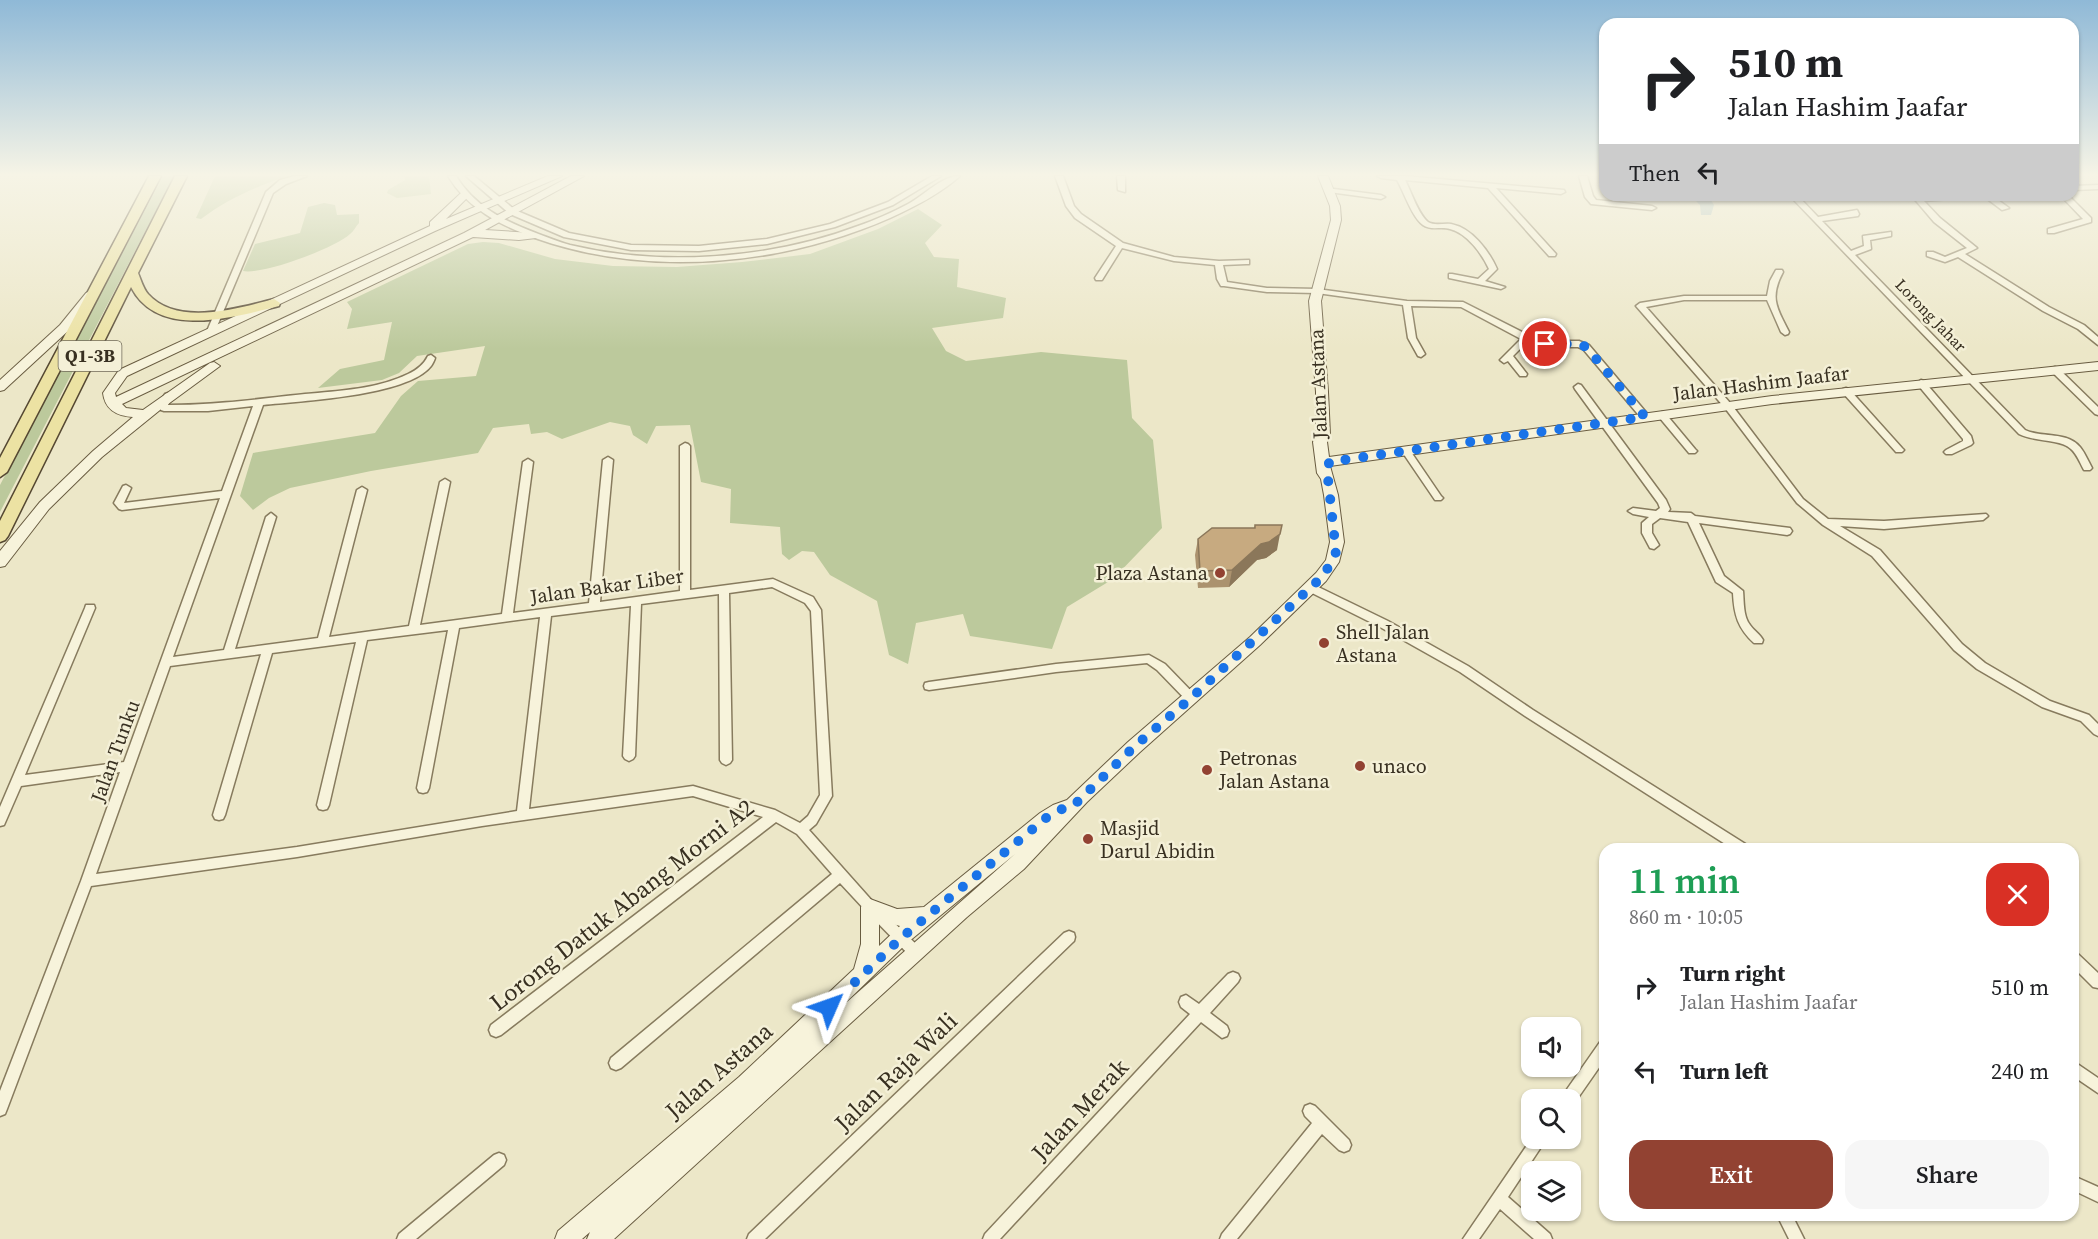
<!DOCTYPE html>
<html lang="en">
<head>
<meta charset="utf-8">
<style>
	:root { --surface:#fff; --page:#f6f6f6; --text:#202124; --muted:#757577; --accent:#924232 }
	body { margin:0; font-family:"Source Serif 4",serif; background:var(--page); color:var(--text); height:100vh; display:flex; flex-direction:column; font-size:22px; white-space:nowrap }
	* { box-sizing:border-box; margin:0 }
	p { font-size:20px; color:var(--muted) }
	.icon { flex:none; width:33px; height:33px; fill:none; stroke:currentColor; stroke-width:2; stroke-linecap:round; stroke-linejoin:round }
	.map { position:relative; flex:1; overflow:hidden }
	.drawer { position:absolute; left:1599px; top:843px; width:480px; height:378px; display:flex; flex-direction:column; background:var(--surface); border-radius:18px; box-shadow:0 2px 4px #0004 }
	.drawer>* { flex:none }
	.banner { position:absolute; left:1599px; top:18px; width:480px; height:183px; border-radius:18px; box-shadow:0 2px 4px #0004; background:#fff; color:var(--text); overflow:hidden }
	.fabs { position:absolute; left:1521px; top:1017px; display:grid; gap:12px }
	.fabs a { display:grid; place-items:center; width:60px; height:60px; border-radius:12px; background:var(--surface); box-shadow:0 2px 4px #0004; font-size:30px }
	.pin { position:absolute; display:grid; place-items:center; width:51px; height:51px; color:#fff; margin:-26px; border:3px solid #fff; border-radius:50%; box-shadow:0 2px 6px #0007 }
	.me { position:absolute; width:66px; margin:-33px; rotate:47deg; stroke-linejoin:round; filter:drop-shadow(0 0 4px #0008) }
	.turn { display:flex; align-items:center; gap:21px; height:126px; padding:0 30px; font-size:27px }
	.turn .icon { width:78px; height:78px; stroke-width:2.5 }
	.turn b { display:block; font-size:42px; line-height:51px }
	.then { display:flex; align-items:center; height:57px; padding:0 30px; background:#0003; gap:12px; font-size:22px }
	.round { display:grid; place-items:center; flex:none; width:63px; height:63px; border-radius:18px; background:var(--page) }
	.summary { display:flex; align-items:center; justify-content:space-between; height:102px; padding:0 30px }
	h1 { font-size:36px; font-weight:600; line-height:45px; color:#1e9e55 }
	.cta { display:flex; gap:12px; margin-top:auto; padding:12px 30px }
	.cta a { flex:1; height:69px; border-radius:18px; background:var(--accent); color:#fff; font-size:24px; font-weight:600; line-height:69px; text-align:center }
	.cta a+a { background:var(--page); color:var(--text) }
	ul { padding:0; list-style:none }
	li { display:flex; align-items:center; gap:18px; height:84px; padding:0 30px }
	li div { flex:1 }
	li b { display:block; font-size:22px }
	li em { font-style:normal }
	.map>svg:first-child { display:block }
	.green { fill:#bcc99c }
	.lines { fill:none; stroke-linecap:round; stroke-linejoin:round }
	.river { fill:#a9c0bd; fill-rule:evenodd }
	.street-casing { stroke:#877b5e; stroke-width:3 }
	.secondary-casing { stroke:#695c41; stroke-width:2 }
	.primary-casing { stroke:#554832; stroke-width:3 }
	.street { fill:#f7f3db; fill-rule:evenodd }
	.secondary { fill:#f7f3db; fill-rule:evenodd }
	.primary { fill:#ece2a3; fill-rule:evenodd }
	.wall { fill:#ab926e }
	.shaded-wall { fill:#8b775a }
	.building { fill:#c7aa80; stroke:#8b775a; stroke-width:1.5 }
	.route { stroke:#1a73e8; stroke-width:10; stroke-dasharray:0 18 }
	.poi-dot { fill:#924232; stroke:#f4f0d7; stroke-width:2 }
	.labels { text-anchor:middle; stroke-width:5; stroke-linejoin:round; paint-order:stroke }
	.far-street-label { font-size:16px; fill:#383021; stroke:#f4f0d7 }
	.shield { fill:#f4f0d7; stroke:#706a58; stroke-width:1.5 }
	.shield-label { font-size:18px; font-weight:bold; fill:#383021 }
	.street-label { font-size:20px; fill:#383021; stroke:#f4f0d7 }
	.poi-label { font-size:20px; fill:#383021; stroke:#f4f0d7; text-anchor:start }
	.near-street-label { font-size:24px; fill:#383021; stroke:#f4f0d7 }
</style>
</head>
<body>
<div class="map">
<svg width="2098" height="1239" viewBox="0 0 2098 1239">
	<rect width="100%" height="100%" fill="#ece7c8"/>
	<path class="green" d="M163,176H174L0,512V485Z
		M215,176H287C257,186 226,200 201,219L196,218Z
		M404,176H429L431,194L397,198L387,193L388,190L405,180Z
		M324,203L335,205L337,215L359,214V223C356,226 354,231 350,234C335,248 263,275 243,271L255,244L300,233L308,207Z
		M918,209L942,225L925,243L934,257L959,259L957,287L1006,298L1003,318L932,328L946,351L966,361L1041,352L1127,360L1132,418L1153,440L1162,528L1113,579L1067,607L1052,649L970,636L963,614L916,623L908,664L889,655L877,601L830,575L814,552L802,551L789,560L782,554L780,527L730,523L731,489L701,482L690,425L656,426L647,444L633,435L630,426L610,422L562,439L547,432L531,434L529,424L493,428L478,453L371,471L290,488L269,498L253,510L240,496L253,453L375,433L401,396L418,381L476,376L485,346L417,356L399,373L382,380L318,388L340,369L384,360L392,322L347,329L352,309L347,302L468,244L483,242L499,243L555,259L613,266L677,267L742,262L810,254L878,229Z"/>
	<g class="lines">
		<path class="river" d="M1690,195H1708L1714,205L1711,215H1701L1700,205Z"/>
		<defs>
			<path id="street" d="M295,176H307L286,184L273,193L215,331L214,333H208L207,331L266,192L280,180Z
				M448,176H456C474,206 504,221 536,233C547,237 559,242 570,245C661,267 771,259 858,226C875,220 893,212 908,204C925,195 941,176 960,176C940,194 914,207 890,218C781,266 648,278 535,238C500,225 468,209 448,176Z
				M466,176H474L515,210L569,233L631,245L699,246L767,239L830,224L888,202L932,176H941L893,205L835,227L767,244L699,251L631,250L564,237L510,214Z
				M1055,176H1063L1074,206L1081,214L1123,243L1174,257L1219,261L1249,260V264H1246L1223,265L1227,282L1267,288L1317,289L1407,301L1463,302L1530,336L1546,341H1579L1589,345L1650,417L1648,419H1642L1583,349L1578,347H1545L1528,341L1513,356L1527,374L1526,376H1520L1508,361L1504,363L1500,360L1521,339L1461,307L1411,306L1416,338L1425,354L1421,357L1418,356L1408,338L1403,305L1317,293L1267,292L1224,286H1221L1217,279L1215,265L1174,261L1122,248L1102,280H1096L1095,278L1116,246L1075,218L1066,206Z
				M1117,176H1125V192L1118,190Z
				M1377,176H1405L1564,190L1565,192L1561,194L1496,188L1556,254L1555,256H1549L1488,188L1405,180C1411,191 1418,214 1428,222C1434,226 1444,223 1451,224C1472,228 1489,251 1497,269L1485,281L1505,287L1501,289L1449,278V274H1452L1478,279L1489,269C1482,254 1467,233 1450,229C1441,226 1431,231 1423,225C1412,217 1404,192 1397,180L1381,178Z
				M1579,176H1587L1593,196L1596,200L1652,206L1656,208L1652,210L1591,204L1585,197Z
				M2098,185V189L2073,190V186Z
				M1326,188L1381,195L1385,197L1381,199L1329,192H1326Z
				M1756,195H1782C1776,199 1762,199 1756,195Z
				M1789,195H1797L1818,217L1857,210L1859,214L1858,216L1822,221L1851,251L1864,246L1863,236L1891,232V236L1870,240L1871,249L1855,255L2025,430C2042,438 2067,431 2080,447C2085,453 2088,461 2092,468L2090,470H2084C2080,463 2077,454 2071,449C2061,439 2034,442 2019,434Z
				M1911,195H1919L1920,197L1953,195V199H1950L1924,201L1940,218L1977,248L1965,254L2049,307L2084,325L2098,337V345L2078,329L2043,311L1958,257L1945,262L1927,256V252H1933L1945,257L1967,248L1934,222Z
				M1982,195H1991L2009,208L2002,210Z
				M2060,195H2068L2091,218V222L2054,233H2048V229L2083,219Z
				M1776,270H1782L1783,272C1769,298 1777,308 1789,332L1788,334L1785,335L1781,332L1767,300H1684L1646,307L1731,404L1803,499L1828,519L1884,521L1986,514L1988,516L1983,520L1884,529L1840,526L1880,550L1962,644L1985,663L2050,701L2089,715L2098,724V736L2094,734L2081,721L2042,707L1977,669L1954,650L1872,556L1823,525L1797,503L1725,408L1636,306L1640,303L1684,296H1767L1770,281Z
				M431,355L435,358C435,359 432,365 431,366C408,396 300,401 263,405L173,657L224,650L266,517L271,513L276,517L235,649L318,638L357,490L362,487L367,490L329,637L409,626L440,482L445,479L450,482L420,625L502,614L523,462L528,459L533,462L513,613L589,603L603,460L608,457L613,460L600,602L680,591V446L685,443L688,444L690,446V590L773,579L813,597L821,610L832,796L816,824L809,830L874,903L921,949L922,953L921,957L916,959L911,957L866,911L840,883L621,1068L616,1070L611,1068L609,1063L611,1058L832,874L797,834L776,822L501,1035L496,1037L491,1035L489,1030L491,1025L763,817L693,796L482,826L297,857L91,886L7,1109L5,1114L0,1116V1091L81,881L120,772L21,786L4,825L0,826V807L85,608L86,605H94L95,608L25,775L124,762L220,498L122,510L119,509L114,503L123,486L126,485L131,488L124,503L222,491L253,406L208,411H164L161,410L159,403L165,394L168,393L172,396L168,405C214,405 259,399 305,394C339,391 377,389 408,374C417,370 424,364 428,356ZM772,587L805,603L811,611L820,795L808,816L800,823L775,810L693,786L529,809L551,616L631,606L623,756L625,759L629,761L633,759L635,756L641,604L719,594L720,760L722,763L726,765L730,763L732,760L729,593ZM540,617L517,811L297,847L96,874L170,666L261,654L213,815L215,819L219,820L223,819L225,815L272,653L356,642L317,805L319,809L323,810L327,809L329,805L367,640L448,630L417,788L419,792L423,793L427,792L429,788L459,628Z
				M2055,367L2058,368L2098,407V415L2095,414L2052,372V368Z
				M1921,380L1924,381L1971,436L1973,443L1971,445L1952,454H1946L1944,452L1946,450L1963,441V439L1918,385L1917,383Z
				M1578,384L1581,385L1666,500L1670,509L1668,512L1691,513L1695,516L1790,528L1792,531L1790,534L1787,535L1699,523L1724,576L1743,591C1744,602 1743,616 1750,625C1754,631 1760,634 1763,640L1762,643H1754C1738,628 1734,615 1733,593L1716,582L1688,522L1660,518L1652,524V533L1659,545L1654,549L1650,548L1642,533V523L1649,517L1633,514L1628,511L1633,508L1656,511L1660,508L1658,503L1575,389L1574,387Z
				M1846,388L1849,389L1902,448L1904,450L1902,452H1896L1843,393V389Z
				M1662,412L1665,413L1695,449L1697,451L1695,453H1689L1659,417L1657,415Z
				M1406,448L1409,449L1441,496L1443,498L1441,500H1435L1403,453L1401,451Z
				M1310,583L1388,621L1468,666L1533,710L1747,845L1749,849H1733L1525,716L1460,672L1380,627L1306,590L1305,587Z
				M1149,655L1165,664L1195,695L1197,698L1195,701L1191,703L1187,701L1157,670L1147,663L1056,672L929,690L925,689L924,686L925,683L929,682L1056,664Z
				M1069,931L1074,933L1075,937L1074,941L765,1239H747L749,1234L1064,933Z
				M2073,952L2078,954L2098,973V988L2093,987L2073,967Z
				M1233,972L1238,974L1240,978L1238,982L1210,1013L1227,1026L1229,1031L1227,1036L1222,1038L1201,1022L1000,1239H983L985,1234L1190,1014L1181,1007L1179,1002L1181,997L1186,995L1199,1004L1228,974Z
				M1605,1040V1059L1573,1105L1570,1106V1100H1561L1563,1095L1600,1042Z
				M2073,1061L2098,1078V1093L2073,1076Z
				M1310,1104L1315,1106L1349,1140L1351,1145L1349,1150L1344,1152L1339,1150L1322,1134L1237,1239H1220L1222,1234L1312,1123L1305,1116L1303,1111L1305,1106Z
				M1532,1138H1547L1508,1197L1550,1234L1552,1239H1534L1500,1209L1479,1239H1463Z
				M499,1153L504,1155L506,1160L504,1165L416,1239H397L399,1234L494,1155Z
				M2078,1178L2098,1187V1202L2077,1192L2073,1193V1179Z
				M1777,1215H1792L1804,1239H1789Z"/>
			<path id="secondary" d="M548,176H562L435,231L127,376L115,393L116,397L464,233L571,176H584L485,230L532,233L538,236L536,238L519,240L473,237L122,404L126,408L143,410L210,363L214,362L220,366L160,410L102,457L49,509L5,566L0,567V551L40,502L93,451L133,417C117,416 105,410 103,393L119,370L430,226V222L461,193L465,192L470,195L446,219Z
				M1318,176H1328L1340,206L1341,220L1321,301L1328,392L1330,435L1327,442L1329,457L1772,396L2098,362V370L1772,404L1330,466L1338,495L1344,542L1339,562L1326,581L1260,645L1140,752L1087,802L1024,869L967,917L614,1239H587L590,1232L582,1239H555L558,1231L739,1077L854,969L861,944V907L864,901L870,899L897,909L924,907L1040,813L1053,805L1067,800L1128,742L1250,637L1316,573L1326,560L1330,542L1324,495L1321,479L1317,473L1313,442L1316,435V392L1309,301L1331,220L1330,206ZM1015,854L839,1009L907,943ZM879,920L900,926L879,946Z
				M90,291L96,295L68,331L4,390L0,391V380L60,325L86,293Z"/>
			<path id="primary" d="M149,176H161L7,472L0,477V458Z
				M175,176H187L138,273C141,280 143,288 148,294C177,327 239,308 274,299L280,303L279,306C234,317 158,340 131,287L8,536L5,540L0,542V521Z"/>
		</defs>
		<use href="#street" class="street-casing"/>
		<use href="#secondary" class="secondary-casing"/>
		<use href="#primary" class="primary-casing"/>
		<use href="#street" class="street"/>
		<use href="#secondary" class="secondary"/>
		<use href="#primary" class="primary"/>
	</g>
	<path class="wall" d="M1255,525L1277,550L1266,558L1257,560L1229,587L1198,588L1195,555L1198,539L1254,528Z"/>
	<path class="shaded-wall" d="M1280,534L1277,550L1266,558L1257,560L1229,587L1232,570L1261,544Z"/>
	<path class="building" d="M1255,525H1282L1280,534L1269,542L1261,544L1232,570L1200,571L1198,539L1212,528H1255Z"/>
	<linearGradient id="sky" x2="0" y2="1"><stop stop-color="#8fb9d7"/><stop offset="0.5" stop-color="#f6f4e6"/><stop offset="1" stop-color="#f6f4e6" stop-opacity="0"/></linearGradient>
	<rect width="2098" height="349" fill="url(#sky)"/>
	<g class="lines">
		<path class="route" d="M829,1007L901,938L1046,818L1059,810L1073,806L1134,747L1191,698L1321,578L1332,562L1336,552L1328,479L1329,462L1645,417L1586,347L1579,344H1545"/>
	</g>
	<g class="poi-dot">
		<circle cx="1220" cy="573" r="6"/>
		<circle cx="1324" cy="643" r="6"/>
		<circle cx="1360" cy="766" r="6"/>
		<circle cx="1207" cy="770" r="6"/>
		<circle cx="1088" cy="839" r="6"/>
	</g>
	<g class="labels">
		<g class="far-street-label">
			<text transform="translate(1931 315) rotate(46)" y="6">Lorong Jahar</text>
		</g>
		<rect class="shield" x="58.5" y="341" width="63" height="30" rx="4.5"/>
		<g class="shield-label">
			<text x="90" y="362">Q1-3B</text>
		</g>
		<g class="street-label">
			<text transform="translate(1761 383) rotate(-7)" y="7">Jalan Hashim Jaafar</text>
			<text transform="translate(1318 384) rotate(-92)" y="7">Jalan Astana</text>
			<text transform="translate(607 586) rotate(-8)" y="7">Jalan Bakar Liber</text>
			<text transform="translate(115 751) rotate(-70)" y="7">Jalan Tunku</text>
		</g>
		<g class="poi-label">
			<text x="1208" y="580" text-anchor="end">Plaza Astana</text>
			<text x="1336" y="639">Shell Jalan<tspan x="1336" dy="23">Astana</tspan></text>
			<text x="1219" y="765">Petronas<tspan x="1219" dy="23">Jalan Astana</tspan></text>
			<text x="1372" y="773">unaco</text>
			<text x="1100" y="835">Masjid<tspan x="1100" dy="23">Darul Abidin</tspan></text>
		</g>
		<g class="near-street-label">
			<text transform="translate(622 905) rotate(-38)" y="8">Lorong Datuk Abang Morni A2</text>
			<text transform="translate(719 1071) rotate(-41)" y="8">Jalan Astana</text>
			<text transform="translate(896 1072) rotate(-44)" y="8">Jalan Raja Wali</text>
			<text transform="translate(1080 1110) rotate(-47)" y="8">Jalan Merak</text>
		</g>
	</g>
</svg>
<div class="fabs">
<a><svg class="icon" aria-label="sound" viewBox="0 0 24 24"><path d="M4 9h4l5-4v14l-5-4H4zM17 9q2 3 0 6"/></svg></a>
<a><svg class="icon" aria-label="search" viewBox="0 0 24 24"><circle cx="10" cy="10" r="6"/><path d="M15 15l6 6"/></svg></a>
<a><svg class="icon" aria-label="layers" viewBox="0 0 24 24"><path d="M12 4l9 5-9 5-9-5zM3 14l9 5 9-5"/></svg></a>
</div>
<div class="pin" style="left:1545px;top:344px;background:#d93025"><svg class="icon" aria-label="arrive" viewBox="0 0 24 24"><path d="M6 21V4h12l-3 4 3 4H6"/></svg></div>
<svg class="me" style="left:829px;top:1007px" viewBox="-20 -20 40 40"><path d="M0-17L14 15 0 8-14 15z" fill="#1a73e8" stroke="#fff" stroke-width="4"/></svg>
<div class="banner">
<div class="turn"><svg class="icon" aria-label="right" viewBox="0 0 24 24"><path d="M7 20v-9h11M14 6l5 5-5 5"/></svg><div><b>510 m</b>Jalan Hashim Jaafar</div></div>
<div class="then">Then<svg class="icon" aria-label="left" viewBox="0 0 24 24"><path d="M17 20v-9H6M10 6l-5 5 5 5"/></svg></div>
</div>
<section class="drawer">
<div class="summary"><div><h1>11 min</h1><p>860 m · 10:05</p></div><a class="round" style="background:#d93025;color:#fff"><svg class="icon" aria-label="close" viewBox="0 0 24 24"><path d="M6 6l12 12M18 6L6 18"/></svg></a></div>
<ul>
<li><svg class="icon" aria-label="right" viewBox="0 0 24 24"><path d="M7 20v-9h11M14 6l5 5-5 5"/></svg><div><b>Turn right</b><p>Jalan Hashim Jaafar</p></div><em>510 m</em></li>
<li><svg class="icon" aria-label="left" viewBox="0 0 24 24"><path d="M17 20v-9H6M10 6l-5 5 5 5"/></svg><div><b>Turn left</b></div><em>240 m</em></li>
</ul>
<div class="cta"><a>Exit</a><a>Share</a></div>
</section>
</div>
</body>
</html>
